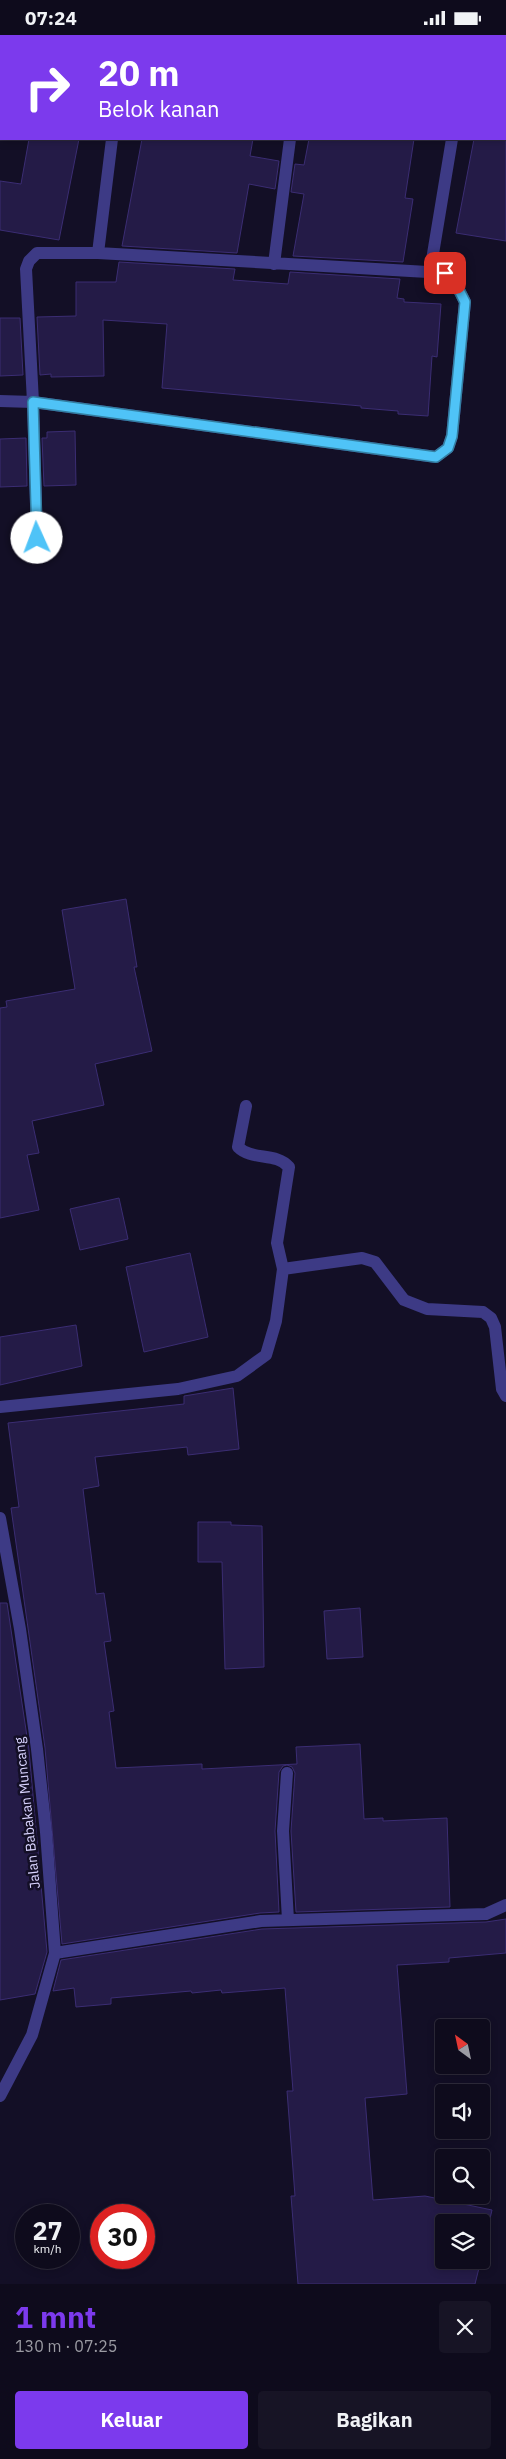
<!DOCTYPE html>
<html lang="id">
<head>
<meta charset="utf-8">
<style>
	:root { --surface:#0e0b1c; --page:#171425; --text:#f1f3f6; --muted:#9b9ba3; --line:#2e2b3b; --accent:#7c3aed }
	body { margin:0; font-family:"IBM Plex Sans",sans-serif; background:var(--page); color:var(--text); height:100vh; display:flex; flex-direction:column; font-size:19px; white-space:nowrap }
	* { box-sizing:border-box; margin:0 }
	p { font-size:16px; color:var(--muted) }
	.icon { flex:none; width:28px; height:28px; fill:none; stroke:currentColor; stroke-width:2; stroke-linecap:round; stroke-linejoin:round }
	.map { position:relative; height:2249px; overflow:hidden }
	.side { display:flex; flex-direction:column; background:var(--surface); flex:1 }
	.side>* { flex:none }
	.hud { position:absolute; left:0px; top:0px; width:506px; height:105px; box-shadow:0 2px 8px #0003,0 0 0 1px var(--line); background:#7c3aed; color:#fff; overflow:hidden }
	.needle { width:32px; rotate:327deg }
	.controls { position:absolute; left:435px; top:1984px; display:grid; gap:10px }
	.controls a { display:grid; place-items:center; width:55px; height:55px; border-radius:5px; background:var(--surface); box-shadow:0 2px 8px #0003,0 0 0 1px var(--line); font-size:25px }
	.speed { position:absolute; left:15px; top:2169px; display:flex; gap:10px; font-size:25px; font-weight:700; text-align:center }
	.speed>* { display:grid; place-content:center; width:65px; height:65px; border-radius:50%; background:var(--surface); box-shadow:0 2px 8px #0003,0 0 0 1px var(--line); line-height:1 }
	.speed small { font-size:12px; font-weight:400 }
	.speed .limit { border:8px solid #d22; background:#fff; color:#111 }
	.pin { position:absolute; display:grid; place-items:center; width:42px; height:42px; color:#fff; margin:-21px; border-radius:10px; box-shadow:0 2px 8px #0006 }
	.me { position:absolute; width:55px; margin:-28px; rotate:358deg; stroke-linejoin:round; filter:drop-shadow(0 0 4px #0008) }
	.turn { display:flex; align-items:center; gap:18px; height:105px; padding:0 15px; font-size:22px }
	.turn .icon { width:65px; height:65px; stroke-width:2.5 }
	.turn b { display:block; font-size:35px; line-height:42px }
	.round { display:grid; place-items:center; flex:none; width:52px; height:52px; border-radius:5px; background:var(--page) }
	.summary { display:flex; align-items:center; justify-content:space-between; height:85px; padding:0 15px }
	h1 { font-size:30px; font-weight:800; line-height:38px; color:var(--accent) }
	.action { display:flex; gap:10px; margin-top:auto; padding:10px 15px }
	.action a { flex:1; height:58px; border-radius:5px; background:var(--accent); color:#fff; font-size:20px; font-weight:800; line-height:58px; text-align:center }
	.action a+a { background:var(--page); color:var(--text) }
	.status { display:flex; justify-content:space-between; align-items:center; height:35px; padding:0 25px; background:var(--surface); direction:ltr }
	.status svg { height:14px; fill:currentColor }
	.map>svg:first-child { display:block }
	.building { fill:#241b47; stroke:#3b2d73 }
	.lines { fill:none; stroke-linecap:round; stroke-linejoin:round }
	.minor { stroke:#3d3a85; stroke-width:12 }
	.tertiary { stroke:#3d3a85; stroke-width:12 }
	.route-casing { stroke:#337fa1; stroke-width:12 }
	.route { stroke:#4fc3f7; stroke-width:9 }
	.labels { text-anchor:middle; stroke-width:5; stroke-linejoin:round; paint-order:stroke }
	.street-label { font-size:14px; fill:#d9d4ff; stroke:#130f26 }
</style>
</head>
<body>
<div class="status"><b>07:24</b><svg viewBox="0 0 49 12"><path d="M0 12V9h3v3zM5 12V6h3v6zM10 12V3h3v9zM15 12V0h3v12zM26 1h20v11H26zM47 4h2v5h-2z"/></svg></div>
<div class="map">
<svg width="506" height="2249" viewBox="0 0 506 2249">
	<rect width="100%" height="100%" fill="#130f26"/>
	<path class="building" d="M29,104H79L59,205L0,195V146L21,149Z
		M142,104H253L250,121L279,126L275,154L249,149L237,218L122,211Z
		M309,104H414L405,163L413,164L403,227L293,221L304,159L291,157L295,129L304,130Z
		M474,104H506V206L456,198Z
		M119,227L235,234L233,245L288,249L290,237L400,244L397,263L404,264V267L441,269L437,322L432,321L428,381L398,379V376L361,373V371L162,353L167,289L103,285L104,341L51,342V339L40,340L37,282L76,281V247H116Z
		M0,283H20L23,340L0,341Z
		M75,396L76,450L44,451L42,403H47V397Z
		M26,403L27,451L0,452V404Z
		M126,864L137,932H134L152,1016L95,1029L104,1070L32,1086L39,1118L27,1120L39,1175L0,1183V973L7,972L6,966L75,954L62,875Z
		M119,1163L128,1204L80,1215L70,1174Z
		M190,1218L208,1302L144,1317L126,1232Z
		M76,1290L82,1331L0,1350V1302Z
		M233,1353L239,1414L188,1420L187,1412L95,1422L99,1451L83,1454L96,1559L104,1558L111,1606L104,1607L114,1676L109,1677L116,1733L202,1729V1734L297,1729L296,1712L360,1709L364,1784L383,1783V1786L447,1783L450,1872L296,1877L291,1796L295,1738L292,1732L287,1730L283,1731L279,1737L275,1796L279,1877L260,1878L62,1909L45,1713L11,1473L19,1472L8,1388L184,1369V1361Z
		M198,1487H231V1490L262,1491L264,1632L225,1634L222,1527H198Z
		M0,1568H7L29,1715L47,1917L35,1959L0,1965Z
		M360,1573L363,1622L327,1624L324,1576Z
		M506,1884V1918L449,1923V1927L397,1930L407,2059L365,2063L373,2165L425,2161L492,2175L481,2222V2188H444V2225H481L475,2249H298L291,2161H295L287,2056H293L285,1953L222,1958L221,1955L192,1958L191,1956L111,1963V1969L76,1972L74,1953L53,1956L61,1925L262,1894L486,1887Z"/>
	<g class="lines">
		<path class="minor" d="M303,1V0
			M469,1V0
			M98,218L112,104
			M274,229L290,104
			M430,237L452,104
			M0,366L33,367L436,422L448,413L452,401L465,267L456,249L445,238L98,218H37L29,226L26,234L33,367L37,503
			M283,1234L362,1223L375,1227L404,1265L427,1274L483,1277L491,1283L495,1292L502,1354L506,1361
			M0,1372L178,1354L237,1341L266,1320L276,1286L283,1234L277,1208L289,1132C276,1117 252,1126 238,1112L246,1071
			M287,1738L283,1796L288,1885
			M55,1918L261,1886L486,1879L506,1870"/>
		<path class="tertiary" d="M0,1483L20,1594L37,1714L46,1797L55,1918L32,2000L0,2061"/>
	</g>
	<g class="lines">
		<defs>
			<path id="route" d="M37,503L33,367L436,422L448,413L452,401L465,267L456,249L445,238"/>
		</defs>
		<use href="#route" class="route-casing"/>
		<use href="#route" class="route"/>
	</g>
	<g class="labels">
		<g class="street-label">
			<text transform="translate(27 1778) rotate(-96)" y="5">Jalan Babakan Muncang</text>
		</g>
	</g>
</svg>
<div class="controls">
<a><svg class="needle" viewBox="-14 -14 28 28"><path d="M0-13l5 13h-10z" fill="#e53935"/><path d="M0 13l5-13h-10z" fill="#9b9ba3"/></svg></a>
<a><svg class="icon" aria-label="sound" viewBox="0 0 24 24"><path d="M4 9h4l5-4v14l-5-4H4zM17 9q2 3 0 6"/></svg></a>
<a><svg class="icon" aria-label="search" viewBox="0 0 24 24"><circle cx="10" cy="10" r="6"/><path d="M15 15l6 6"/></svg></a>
<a><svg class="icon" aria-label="layers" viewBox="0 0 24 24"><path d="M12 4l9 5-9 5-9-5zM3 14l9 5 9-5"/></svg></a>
</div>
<div class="speed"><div>27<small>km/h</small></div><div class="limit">30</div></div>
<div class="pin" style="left:445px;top:238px;background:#d93025"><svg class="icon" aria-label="arrive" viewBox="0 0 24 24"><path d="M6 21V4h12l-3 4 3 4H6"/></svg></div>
<svg class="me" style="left:37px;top:503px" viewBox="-20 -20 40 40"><circle r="19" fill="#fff"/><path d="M0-13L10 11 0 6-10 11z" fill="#4fc3f7"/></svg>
<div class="hud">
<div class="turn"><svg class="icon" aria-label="right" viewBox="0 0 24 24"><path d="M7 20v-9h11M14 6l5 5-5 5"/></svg><div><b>20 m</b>Belok kanan</div></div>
</div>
</div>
<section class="side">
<div class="summary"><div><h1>1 mnt</h1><p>130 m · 07:25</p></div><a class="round"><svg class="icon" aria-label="close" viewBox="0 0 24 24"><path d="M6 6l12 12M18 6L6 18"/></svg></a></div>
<div class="action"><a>Keluar</a><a>Bagikan</a></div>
</section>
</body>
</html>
